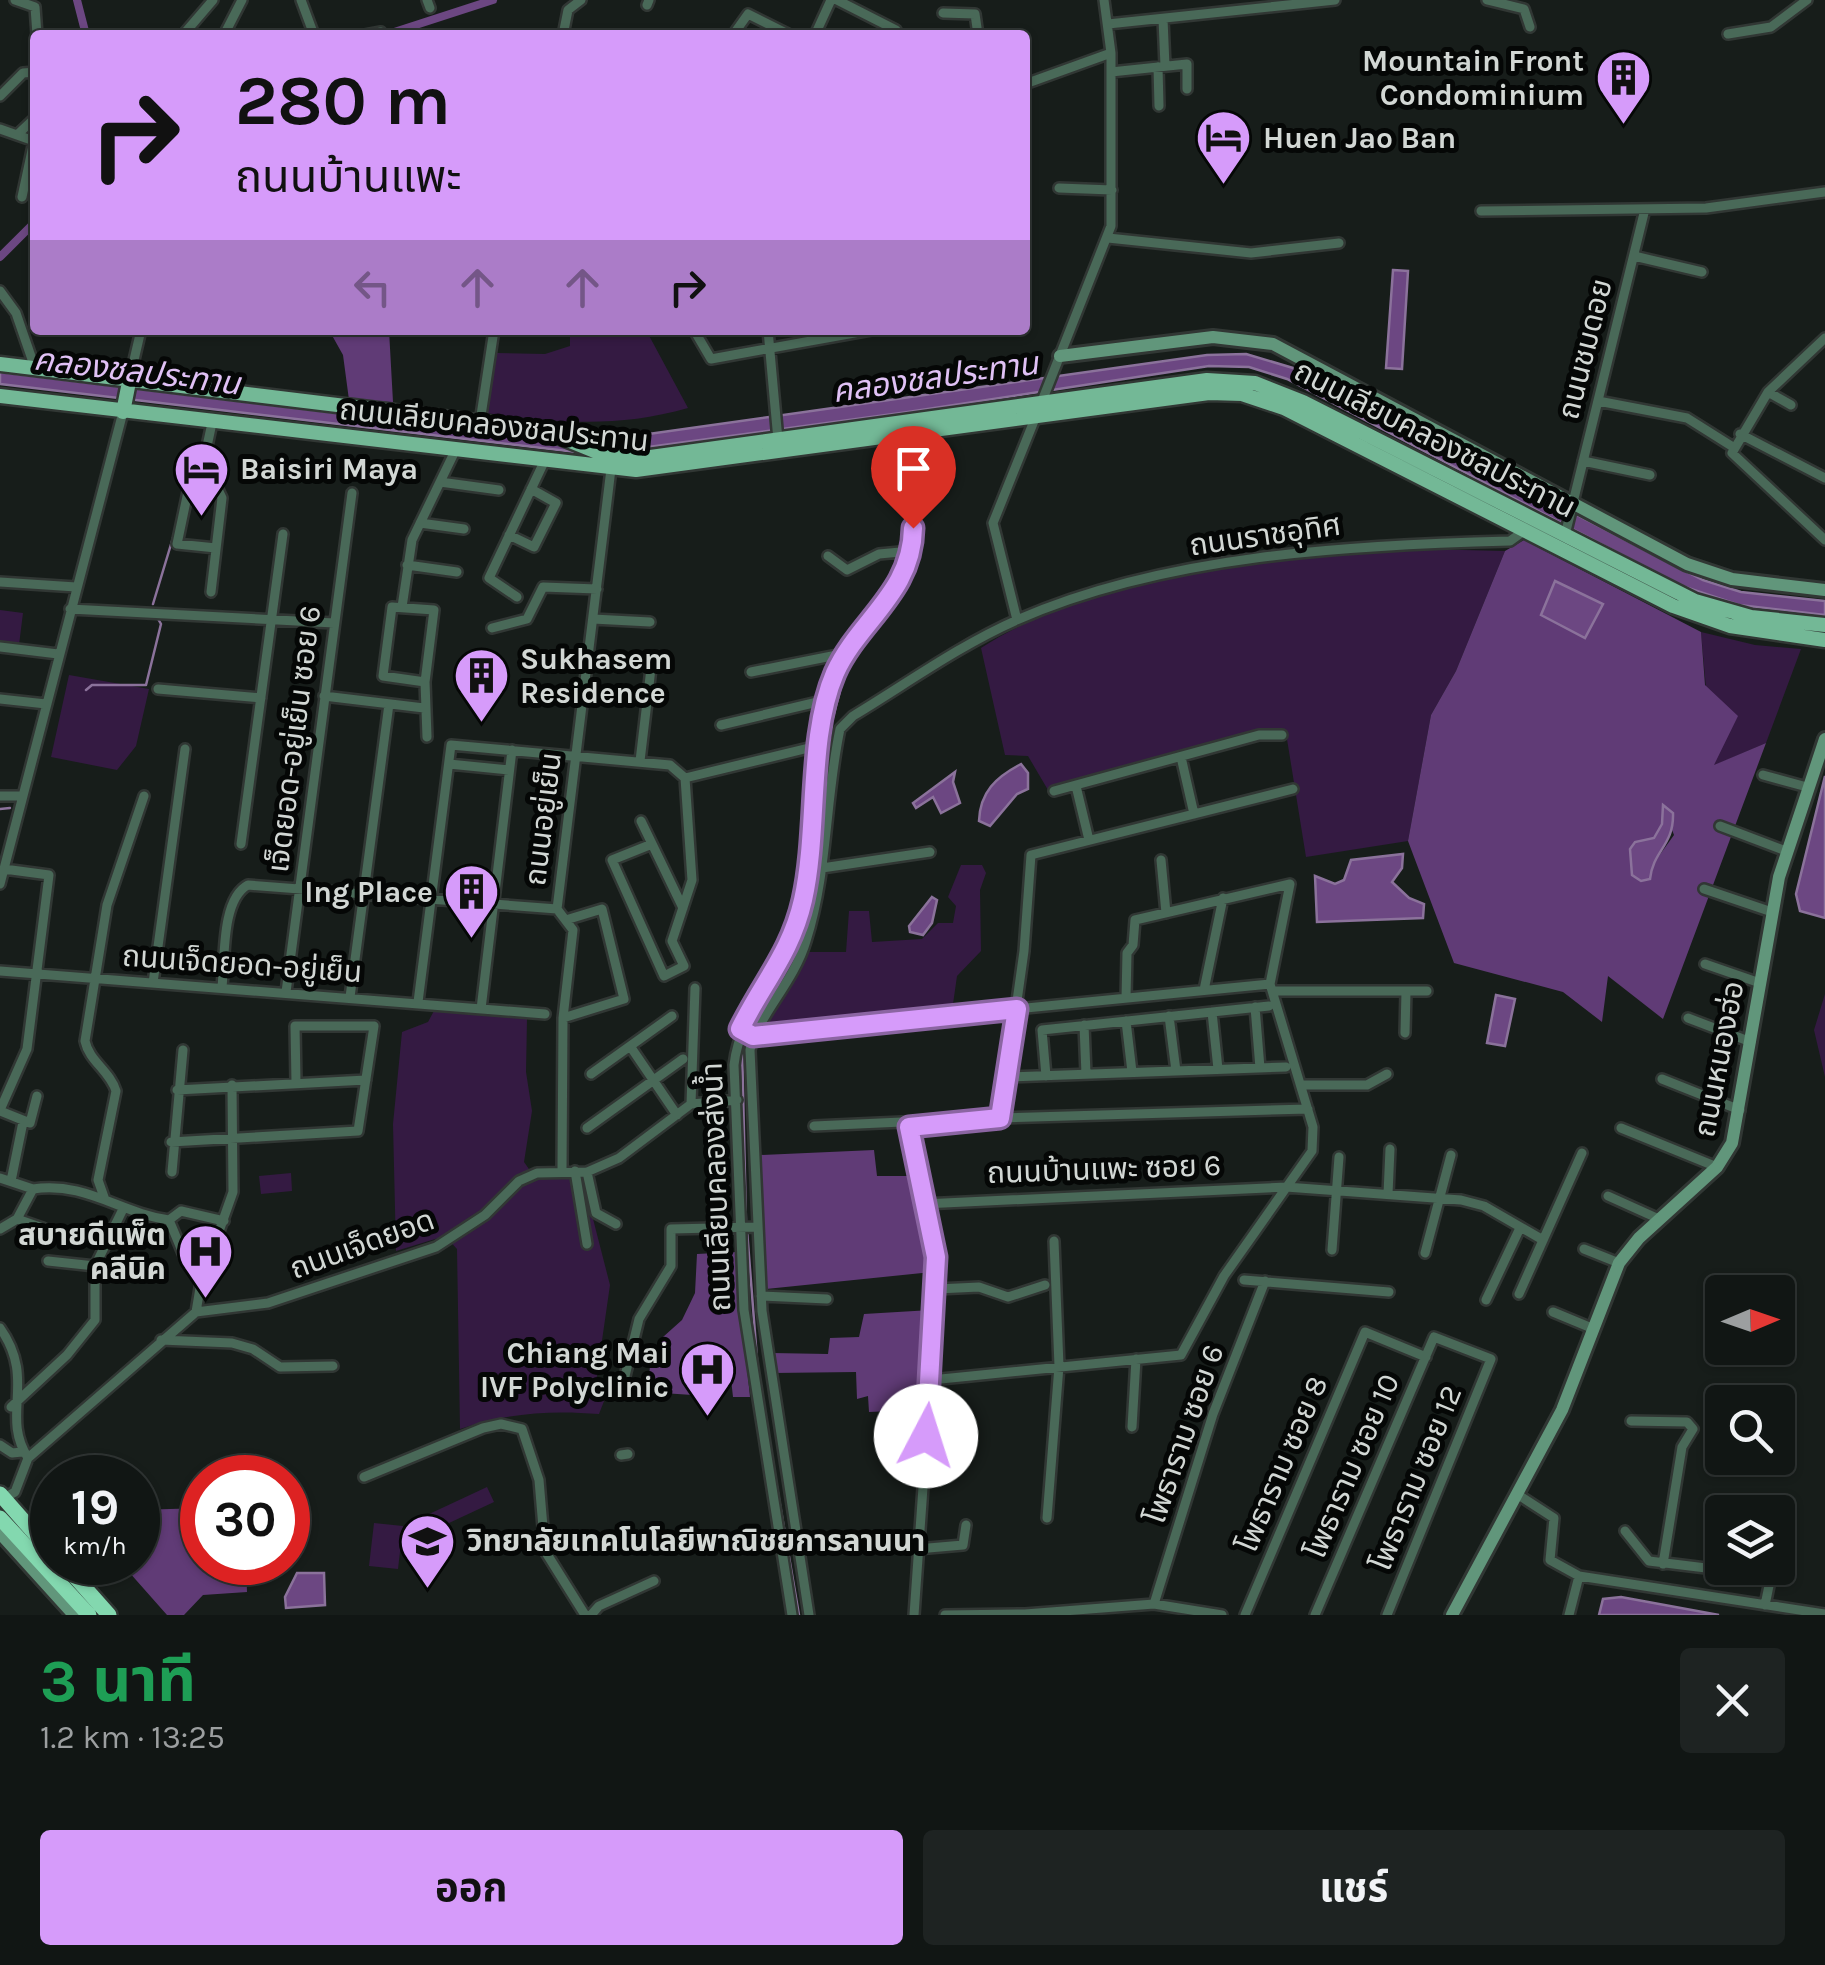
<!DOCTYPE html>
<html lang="th">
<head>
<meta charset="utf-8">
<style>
	:root { --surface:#111614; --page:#1e2322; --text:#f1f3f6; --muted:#9c9fa0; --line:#303534; --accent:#d69bfa }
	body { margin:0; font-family:Karla,"Noto Sans Thai",sans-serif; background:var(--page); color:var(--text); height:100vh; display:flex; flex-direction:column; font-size:38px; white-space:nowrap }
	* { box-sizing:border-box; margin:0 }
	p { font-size:32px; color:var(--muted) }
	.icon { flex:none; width:55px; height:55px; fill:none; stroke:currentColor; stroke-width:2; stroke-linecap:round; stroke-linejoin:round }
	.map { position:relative; height:1615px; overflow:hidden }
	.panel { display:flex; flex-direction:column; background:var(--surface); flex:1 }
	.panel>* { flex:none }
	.guide { position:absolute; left:30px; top:30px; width:1000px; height:305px; border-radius:10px; box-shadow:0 2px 8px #0004,0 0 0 2px var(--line); background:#d69bfa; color:#111; overflow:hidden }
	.needle { width:65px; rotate:88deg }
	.fabs { position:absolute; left:1705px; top:1275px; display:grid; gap:20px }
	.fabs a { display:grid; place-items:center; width:90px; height:90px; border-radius:10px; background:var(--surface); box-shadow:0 2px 8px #0004,0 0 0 2px var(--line); font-size:50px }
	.speed { position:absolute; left:30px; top:1455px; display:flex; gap:20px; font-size:50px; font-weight:700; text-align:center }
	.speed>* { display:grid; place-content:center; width:130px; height:130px; border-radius:50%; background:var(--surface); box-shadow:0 2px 8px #0004,0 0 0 2px var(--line); line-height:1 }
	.speed small { font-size:25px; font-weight:400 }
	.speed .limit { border:15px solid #d22; background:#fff; color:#111 }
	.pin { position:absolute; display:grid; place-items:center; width:85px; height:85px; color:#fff; margin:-102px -42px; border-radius:50% 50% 50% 0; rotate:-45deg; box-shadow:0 0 10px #0007 }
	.pin .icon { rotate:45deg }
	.me { position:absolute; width:110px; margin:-55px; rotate:5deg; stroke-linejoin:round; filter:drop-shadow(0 0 8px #0008) }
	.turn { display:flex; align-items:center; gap:35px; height:210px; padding:0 40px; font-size:45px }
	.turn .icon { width:130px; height:130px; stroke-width:2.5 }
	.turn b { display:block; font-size:70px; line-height:85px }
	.lanes { display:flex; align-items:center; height:95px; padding:0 40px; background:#0003; justify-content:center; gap:50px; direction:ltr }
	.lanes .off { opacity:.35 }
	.round { display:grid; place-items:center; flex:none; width:105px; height:105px; border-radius:10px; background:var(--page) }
	.head { display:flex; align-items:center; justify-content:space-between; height:170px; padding:0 40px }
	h1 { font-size:60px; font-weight:700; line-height:75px; color:#1e9e55 }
	.cta { display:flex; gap:20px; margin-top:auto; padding:20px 40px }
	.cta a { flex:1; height:115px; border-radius:10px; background:var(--accent); color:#111; font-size:40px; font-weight:700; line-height:115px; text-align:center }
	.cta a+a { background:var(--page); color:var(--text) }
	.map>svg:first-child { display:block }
	.green { fill:#341a42 }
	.forest { fill:#603b76; fill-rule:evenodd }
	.water { fill:#6c4782; stroke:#8b729b; stroke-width:2.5 }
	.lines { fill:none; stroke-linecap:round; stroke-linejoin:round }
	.stream { stroke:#8b729b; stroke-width:2.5 }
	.canal { stroke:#6c4782; stroke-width:8 }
	.street-casing { stroke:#313734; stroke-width:14 }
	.secondary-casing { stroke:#313734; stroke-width:18 }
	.primary-casing { stroke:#313734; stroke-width:19 }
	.highway-casing { stroke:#313734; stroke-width:20 }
	.street { stroke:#496958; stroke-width:9 }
	.secondary { stroke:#61967b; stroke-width:12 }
	.primary { stroke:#73b896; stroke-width:14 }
	.highway { stroke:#83d8af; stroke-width:15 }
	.route-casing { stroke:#8b65a2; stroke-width:25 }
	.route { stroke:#d69bfa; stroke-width:18 }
	.labels { text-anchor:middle; stroke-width:10; stroke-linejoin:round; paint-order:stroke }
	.poi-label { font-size:30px; font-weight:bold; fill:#d2d7d4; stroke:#050706; text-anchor:end }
	.street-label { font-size:30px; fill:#d2d7d4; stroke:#050706 }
	.water-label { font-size:32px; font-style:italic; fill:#e0c1f5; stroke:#050706 }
</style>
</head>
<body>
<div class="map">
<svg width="1825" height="1615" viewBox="0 0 1825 1615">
	<rect width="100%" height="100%" fill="#171d1a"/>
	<path class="green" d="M570,330H646L688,408C618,428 558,423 486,413L497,353L545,354L570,346Z
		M1380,548L1505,551L1456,671L1431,715L1408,841L1306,857L1286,733H1252L1048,790L1028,756L1005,755L981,648C1087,578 1256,563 1380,548Z
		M0,610L23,613L19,645L0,642Z
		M1701,632L1755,645L1801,649L1766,743L1713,766Z
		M69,675L149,689L136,746L117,770L51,757Z
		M961,865H982L986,873L980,890L981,951L957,976L952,1011L762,1029L809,952H846L849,911H869L872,942L922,939L938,923H953L956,906L948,897Z
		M1825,994V1077L1814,1030Z
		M435,1009L527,1019L526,1072L532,1111L524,1162L536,1179L562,1174L582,1176L610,1285L596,1382L606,1396L599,1414C550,1410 507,1413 460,1429L457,1249L445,1236L396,1251L393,1124L402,1032L428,1022Z
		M291,1173L292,1191L261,1194L259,1176Z
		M487,1487L494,1502L434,1530L427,1515Z
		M374,1523L403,1526L398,1569L369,1566Z"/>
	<path class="forest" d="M329,330H389L393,402L349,400L343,355Z
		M1524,540L1701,632L1705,685L1738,716L1714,765L1766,743L1663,1019L1608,976L1602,1022L1563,992L1454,963L1408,841L1431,715L1456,671L1505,551ZM1663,806L1674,835L1651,867L1635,842L1654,838L1662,824Z
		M874,1150L877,1176H912L932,1272L766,1289L761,1155Z
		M735,1252L750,1397H733L728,1352L705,1354L707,1396L648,1392L650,1365L663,1337L682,1320L695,1293L697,1254Z
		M931,1310L920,1440L890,1443L892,1411L869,1412L868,1396L857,1399L856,1372L773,1373L772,1353L828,1354L830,1338L859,1337L864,1314Z
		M202,1508V1562L246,1563L247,1592L203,1595L184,1615H167L121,1563L138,1562V1510Z"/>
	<path class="water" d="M1393,270L1408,271L1402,369L1386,368Z
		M1246,354L1293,368L1703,580L1741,592L1825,601V615L1739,605L1679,585L1287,379L1249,367L1209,366L908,412L626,450L576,452L0,384V372L528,436L613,439L1207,355Z
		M1555,581L1603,604L1585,638L1541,615Z
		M1021,764L1028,773V789L1017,794L990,826L979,821C980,792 996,777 1021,764Z
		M955,772L953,782L960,803L941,813L933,797L916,808L913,803Z
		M1825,776V918L1800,911L1796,894Z
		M1663,805L1673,813C1674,846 1653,850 1650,879L1641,881L1632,875L1630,849L1635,842L1654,838L1662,824Z
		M1403,854L1402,868L1392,882L1409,898L1424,904L1423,918L1317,922L1315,876L1335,884L1344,880L1351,860Z
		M932,897L937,900L932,923L923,935L910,932L909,926Z
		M1496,995L1515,999L1505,1046L1487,1043Z
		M297,1573H324L325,1605L286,1608L285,1597Z
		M1621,1597L1719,1615H1599L1603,1599Z"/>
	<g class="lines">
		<path class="stream" d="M188,479L193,451
			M153,604L175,531
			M893,604L918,549L911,451
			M86,690L92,685H146L161,624L157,617
			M0,809L10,808
			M752,1020L792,958L801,930L811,881L828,736L848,661
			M742,1046L746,1222
			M747,1230L758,1372
			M767,1429L799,1615"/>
		<path class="canal" d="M77,0L86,35
			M385,35L493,0
			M0,257L35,222"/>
		<defs>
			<path id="street" d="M15,0L35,7L37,35
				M301,0L314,35
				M427,0L430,8
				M837,0L896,30
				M1487,0L1524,9L1530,27
				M647,5L649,0
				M943,13L975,14L978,35
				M1163,19L1165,66
				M1108,24L1335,0
				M1728,34L1771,27L1807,0
				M183,35L213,0
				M224,35L242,0
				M365,35L381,32
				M563,35L568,10L581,0
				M733,35L748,14L790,35
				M815,35L831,0
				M1158,67L1159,106
				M1111,72L1187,64V89
				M1025,84L1111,53
				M0,96L23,73L35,72
				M0,129L34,141L22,197
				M17,135L35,118
				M1059,188L1112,190
				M1481,211L1706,208L1825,192
				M1108,238L1251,253L1339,243
				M1634,256L1702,272
				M0,291L16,313L35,368
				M694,330L711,359L871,330
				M768,330L778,440
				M1825,338L1768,392L1732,453L1825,540
				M130,377L141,330
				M1768,392L1791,405
				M1042,401L1111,226V53L1104,0
				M1598,401L1687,418L1733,447
				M480,422L494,330
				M1740,434L1825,478
				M204,460L189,487L177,544L216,548
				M1583,461L1650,475
				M440,482L499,490
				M420,523L464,529
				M509,535L534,547L556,503L531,489
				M1565,535L1645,209
				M828,556L847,570L879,554L911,551
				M407,565L457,572
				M0,582L76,587
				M211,592L222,498L204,460L212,423
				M517,597L489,578L544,462
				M402,607L412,540L455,451
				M70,609L334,623
				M593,619L650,622
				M1017,620L993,523L1036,416
				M492,628L527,619L543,587L597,589
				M0,647L58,654
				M751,672L847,653
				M425,682L383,676L392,607L434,610L425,682L427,737
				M158,689L261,698
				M324,696L424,708
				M0,699L46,704
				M721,725L826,700
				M840,729L853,716C906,684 960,645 1017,620C1164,555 1351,545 1510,541L1524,531
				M1181,757L1194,814
				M640,761L652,660
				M449,764L509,770
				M1763,775L1807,787
				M685,778L821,745
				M1076,786L1089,840
				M1054,791L1259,735H1282
				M0,796H22
				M641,821L683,908
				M1720,826L1786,851
				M241,844L283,534
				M652,844L612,860L664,976L684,966L672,941L692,880L685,778
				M1161,860L1166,913
				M822,868L930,852
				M0,884L123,412
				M1704,889L1772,912
				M557,909L611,469
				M557,909L573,930L563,1018L562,1170
				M1705,964L1760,983
				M0,971L545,1014
				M153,983L185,749
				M222,987C225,960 221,899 248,885L557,909
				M1204,990L1223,898
				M1275,991H1427
				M286,992L352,493
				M350,997L389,704
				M418,1002L451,745L670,765L685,778
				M1255,1007L1260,1068
				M481,1009L512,750
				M1212,1012L1218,1069
				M1169,1016L1176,1071
				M563,1018L624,999L602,909L569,919
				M1688,1018L1751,1042
				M1126,1021L1132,1072
				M1084,1025L1086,1074
				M1405,1033L1406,991
				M751,1035L1270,984
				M630,1046L677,1115
				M591,1074L672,1016
				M1046,1076L1042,1030L1269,1006
				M1008,1077L1286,1067
				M1662,1079L1740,1110
				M1302,1085H1367L1387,1074
				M177,1090L366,1080
				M691,1104L695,988
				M0,1110L27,1049L49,875L4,869
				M0,1111L30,1123L37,1096
				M1000,1118L1308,1109
				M814,1126L902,1122L909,1127
				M909,1127L996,1121L1001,1115L1024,951L1031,855L1293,789
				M909,1127L936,1257L937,1289L914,1615
				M587,1128L683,1059
				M1621,1128L1717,1167
				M171,1142L358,1131L374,1026H295L296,1083
				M575,1171L587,1244
				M172,1172L183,1050
				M587,1172L596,1213L616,1224
				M0,1178L33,1189
				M11,1181L23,1122
				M33,1189C85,1181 120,1213 169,1220L185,1258L201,1282
				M1388,1194L1390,1149
				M1608,1196L1659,1219
				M104,1197L98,1180L116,1091C110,1071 89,1061 85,1041L107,905L144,796
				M923,1204L1286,1187L1461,1200L1484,1206L1543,1240
				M17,1219L43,1228
				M169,1220L181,1211L224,1221
				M0,1229L17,1219L33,1189
				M1584,1249L1619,1263
				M1332,1250L1339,1157
				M1425,1253L1451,1155
				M48,1261L95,1266
				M1244,1280L1389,1292
				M937,1289L979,1287L1008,1297L1045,1285
				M1519,1294L1582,1153
				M761,1296L827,1299
				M1486,1300L1520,1228
				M196,1312L201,1282L233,1192L232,1085
				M1553,1312L1594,1329
				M0,1328C37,1380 0,1415 28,1458
				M161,1340L232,1343L253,1349L280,1367L333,1366
				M625,1376L639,1319L671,1266V1229L756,1227
				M931,1380L1181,1355L1224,1276L1312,1151L1313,1127L1270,984L1290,884L1135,920L1133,945L1127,953L1126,998
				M11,1407L67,1355L95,1320V1266L123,1209
				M1631,1421L1687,1422L1693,1429L1682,1447L1663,1564
				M1132,1427L1136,1359
				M0,1445L12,1453L22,1452
				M621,1455L628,1454
				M364,1477L483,1428L501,1424L522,1429L539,1480L545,1551L585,1615
				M1517,1494L1554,1518L1550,1560L1579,1576L1825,1614
				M4,1498L15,1492L28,1458L196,1312L268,1303L436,1247L485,1215L519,1181L537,1173L587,1172L619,1158L691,1104L737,1100
				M1047,1518L1059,1366L1054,1241
				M1625,1531L1649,1561L1771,1576L1765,1605
				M917,1549L963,1545L966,1525
				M1154,1604L1213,1414L1265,1281
				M591,1615L599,1606L654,1581
				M792,1615L744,1310L734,1065C740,1011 781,979 796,928C818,854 811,776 826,701C834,664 859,640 882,612C924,557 911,500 902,437
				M809,1615L762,1311L750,1050C757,1017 794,982 806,941C828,872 825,799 840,729
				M945,1615L1025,1614L1154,1604L1222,1615
				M1245,1615L1365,1332L1426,1357
				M1315,1615L1434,1337L1491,1359L1387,1615
				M1569,1615L1579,1576"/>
			<path id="secondary" d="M1060,356L1213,337L1273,344L1687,564L1732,579L1825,590
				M0,1533L74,1615
				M1452,1615L1562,1410L1619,1263L1639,1238L1717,1167L1732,1143L1779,877L1825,739"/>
			<path id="primary" d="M0,364L543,430L602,454L636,459L1207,380L1255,383L1303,402L1695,601L1751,617L1825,625
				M0,396L636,470L1209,393L1242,394L1284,408L1673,606L1730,626L1825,640
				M123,412L130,377"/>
			<path id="highway" d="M0,1494L52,1553
				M0,1518L89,1615
				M62,1562L109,1615"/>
		</defs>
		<use href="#street" class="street-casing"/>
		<use href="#secondary" class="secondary-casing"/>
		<use href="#primary" class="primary-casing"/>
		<use href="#highway" class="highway-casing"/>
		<use href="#street" class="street"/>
		<use href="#secondary" class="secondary"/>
		<use href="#primary" class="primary"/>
		<use href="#highway" class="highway"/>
	</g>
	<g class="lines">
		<defs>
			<path id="route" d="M913,528C912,593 859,620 835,673C807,738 819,829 803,900C791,953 763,982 740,1029L753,1036L1017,1009L1000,1118L909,1127L936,1257L926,1436"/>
		</defs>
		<use href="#route" class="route-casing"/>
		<use href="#route" class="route"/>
	</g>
	<defs>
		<symbol id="building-pin" viewBox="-11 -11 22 30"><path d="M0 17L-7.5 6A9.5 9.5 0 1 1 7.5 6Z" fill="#d69bfa" stroke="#050706"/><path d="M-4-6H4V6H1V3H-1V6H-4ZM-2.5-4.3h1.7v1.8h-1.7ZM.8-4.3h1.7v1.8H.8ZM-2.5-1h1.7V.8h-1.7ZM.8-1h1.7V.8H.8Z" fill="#111"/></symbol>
		<symbol id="hotel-pin" viewBox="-11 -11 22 30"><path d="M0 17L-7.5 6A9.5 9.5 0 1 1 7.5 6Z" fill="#d69bfa" stroke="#050706"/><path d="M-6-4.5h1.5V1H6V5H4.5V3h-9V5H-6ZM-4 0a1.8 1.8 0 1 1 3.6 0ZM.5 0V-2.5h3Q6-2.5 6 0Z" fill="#111"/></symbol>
		<symbol id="hospital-pin" viewBox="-11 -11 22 30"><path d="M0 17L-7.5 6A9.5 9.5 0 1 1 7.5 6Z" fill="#d69bfa" stroke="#050706"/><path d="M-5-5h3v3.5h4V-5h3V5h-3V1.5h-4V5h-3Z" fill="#111"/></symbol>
		<symbol id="university-pin" viewBox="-11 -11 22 30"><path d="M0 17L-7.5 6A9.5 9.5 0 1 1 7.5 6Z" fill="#d69bfa" stroke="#050706"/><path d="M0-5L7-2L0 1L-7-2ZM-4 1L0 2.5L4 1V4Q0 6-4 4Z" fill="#111"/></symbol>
	</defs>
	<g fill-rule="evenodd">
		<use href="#building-pin" x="1592" y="46" width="63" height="86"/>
		<use href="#hotel-pin" x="1192" y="106" width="63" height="86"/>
		<use href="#hotel-pin" x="170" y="438" width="63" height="86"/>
		<use href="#building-pin" x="450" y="644" width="63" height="86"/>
		<use href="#building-pin" x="440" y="860" width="63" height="86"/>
		<use href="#hospital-pin" x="174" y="1220" width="63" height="86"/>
		<use href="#hospital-pin" x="676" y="1338" width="63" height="86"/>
		<use href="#university-pin" x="396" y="1510" width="63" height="86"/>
	</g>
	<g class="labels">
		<g class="poi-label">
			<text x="1584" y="71">Mountain Front<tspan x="1584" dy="34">Condominium</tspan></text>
			<text x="1263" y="148" text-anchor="start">Huen Jao Ban</text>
			<text x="240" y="479" text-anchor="start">Baisiri Maya</text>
			<text x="520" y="669" text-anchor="start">Sukhasem<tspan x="520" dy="34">Residence</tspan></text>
			<text x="433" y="902">Ing Place</text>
			<text x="166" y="1245">สบายดีแพ็ต<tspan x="166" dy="34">คลีนิค</tspan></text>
			<text x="669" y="1363">Chiang Mai<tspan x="669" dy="34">IVF Polyclinic</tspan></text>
			<text x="467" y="1551" text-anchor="start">วิทยาลัยเทคโนโลยีพาณิชยการลานนา</text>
		</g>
		<g class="street-label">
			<text transform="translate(1585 349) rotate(-76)" y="10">ถนนชมดอย</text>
			<text transform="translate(494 425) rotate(6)" y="10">ถนนเลียบคลองชลประทาน</text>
			<text transform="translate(1435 439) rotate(27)" y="10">ถนนเลียบคลองชลประทาน</text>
			<text transform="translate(1265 535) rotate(-8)" y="10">ถนนราชอุทิศ</text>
			<text transform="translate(294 739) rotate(-83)" y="10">เจ็ดยอด-อยู่เย็น ซอย 6</text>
			<text transform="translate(543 819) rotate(-83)" y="10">ถนนอยู่เย็น</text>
			<text transform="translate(242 964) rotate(4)" y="10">ถนนเจ็ดยอด-อยู่เย็น</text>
			<text transform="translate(1719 1059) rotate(-79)" y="10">ถนนหนองฮ่อ</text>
			<text transform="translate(1104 1169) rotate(-2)" y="10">ถนนบ้านแพะ ซอย 6</text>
			<text transform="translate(716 1187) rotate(-92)" y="10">ถนนเลียบคลองส่งน้ำ</text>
			<text transform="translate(362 1244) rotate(-20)" y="10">ถนนเจ็ดยอด</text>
			<text transform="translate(1184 1434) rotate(-71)" y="10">โพธาราม ซอย 6</text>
			<text transform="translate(1282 1464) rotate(-67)" y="10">โพธาราม ซอย 8</text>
			<text transform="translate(1352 1466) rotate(-67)" y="10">โพธาราม ซอย 10</text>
			<text transform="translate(1416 1478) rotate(-68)" y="10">โพธาราม ซอย 12</text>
		</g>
		<g class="water-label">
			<text transform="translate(137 371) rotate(7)" y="11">คลองชลประทาน</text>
			<text transform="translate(935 377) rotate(-8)" y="11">คลองชลประทาน</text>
		</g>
	</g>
</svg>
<div class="fabs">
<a><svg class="needle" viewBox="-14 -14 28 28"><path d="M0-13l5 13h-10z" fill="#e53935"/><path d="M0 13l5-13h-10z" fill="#9c9fa0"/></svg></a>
<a><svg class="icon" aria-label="search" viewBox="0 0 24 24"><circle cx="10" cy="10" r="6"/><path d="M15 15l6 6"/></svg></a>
<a><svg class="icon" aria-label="layers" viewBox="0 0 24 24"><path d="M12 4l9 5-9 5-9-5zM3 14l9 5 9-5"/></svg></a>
</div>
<div class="speed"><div>19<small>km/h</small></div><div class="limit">30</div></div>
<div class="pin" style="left:913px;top:528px;background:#d93025"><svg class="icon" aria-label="arrive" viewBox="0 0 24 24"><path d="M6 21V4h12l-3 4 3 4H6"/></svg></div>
<svg class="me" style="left:926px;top:1436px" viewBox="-20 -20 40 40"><circle r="19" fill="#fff"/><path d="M0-13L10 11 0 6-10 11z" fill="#d69bfa"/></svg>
<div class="guide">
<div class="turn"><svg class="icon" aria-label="right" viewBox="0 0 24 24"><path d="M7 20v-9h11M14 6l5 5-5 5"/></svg><div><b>280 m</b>ถนนบ้านแพะ</div></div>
<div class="lanes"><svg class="icon off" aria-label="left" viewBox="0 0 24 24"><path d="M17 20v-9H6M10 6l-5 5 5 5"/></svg><svg class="icon off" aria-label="ahead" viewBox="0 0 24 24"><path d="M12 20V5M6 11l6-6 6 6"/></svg><svg class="icon off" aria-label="ahead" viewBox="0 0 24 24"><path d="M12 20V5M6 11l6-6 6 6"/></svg><svg class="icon" aria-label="right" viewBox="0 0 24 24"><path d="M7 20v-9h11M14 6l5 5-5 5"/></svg></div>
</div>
</div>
<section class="panel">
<div class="head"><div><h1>3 นาที</h1><p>1.2 km · 13:25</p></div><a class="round"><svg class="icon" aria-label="close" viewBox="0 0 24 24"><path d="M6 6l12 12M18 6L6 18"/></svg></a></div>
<div class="cta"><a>ออก</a><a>แชร์</a></div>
</section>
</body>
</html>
